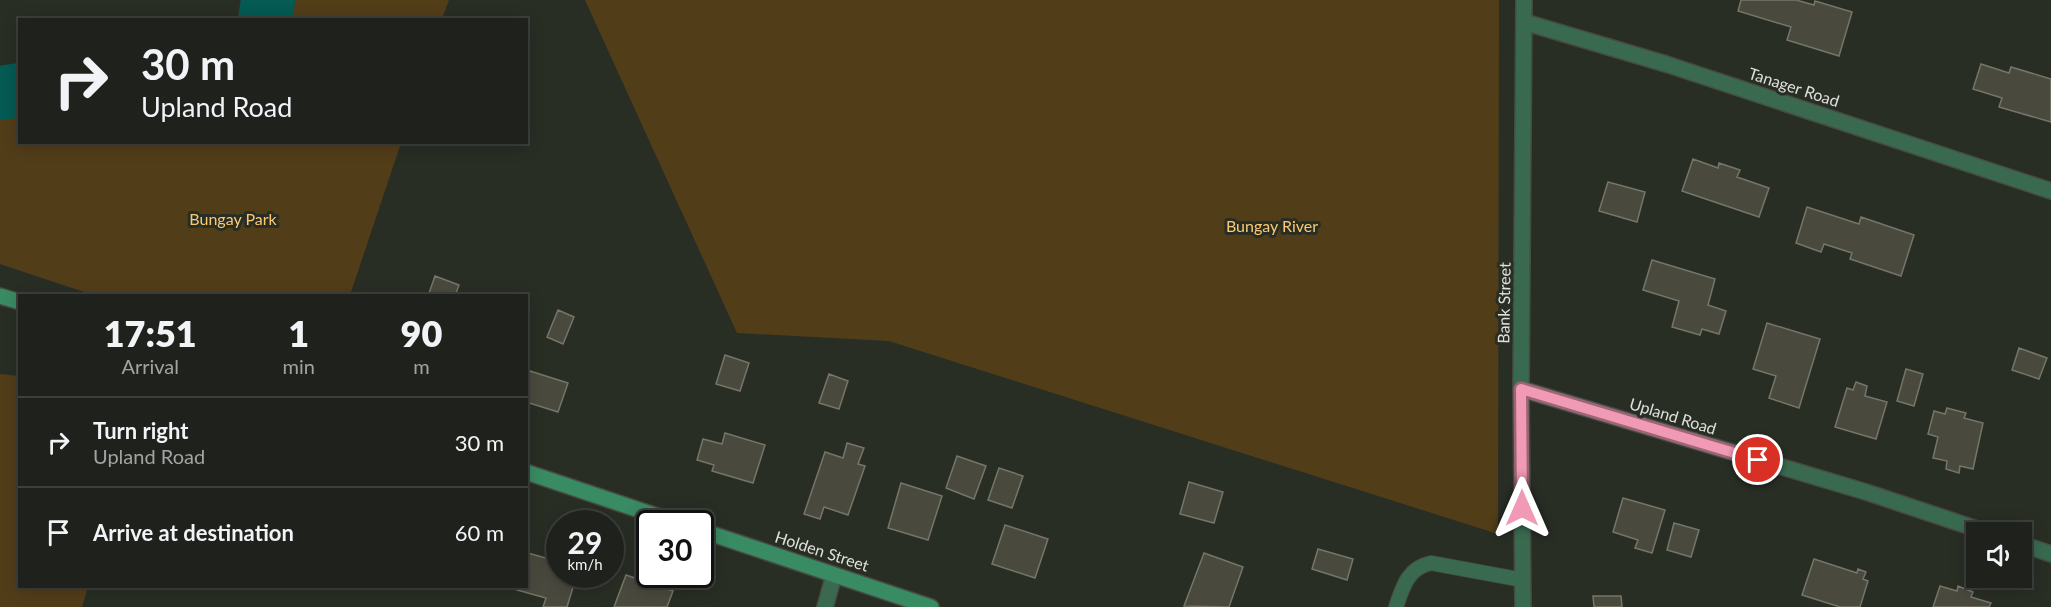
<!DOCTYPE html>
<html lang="en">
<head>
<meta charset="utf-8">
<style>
	:root { --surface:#1f221c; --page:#272a25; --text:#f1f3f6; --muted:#a1a4a3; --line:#3c3f3b }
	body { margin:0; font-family:Lato,sans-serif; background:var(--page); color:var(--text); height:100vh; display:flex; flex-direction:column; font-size:22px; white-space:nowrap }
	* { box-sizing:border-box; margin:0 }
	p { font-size:20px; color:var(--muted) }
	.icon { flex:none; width:33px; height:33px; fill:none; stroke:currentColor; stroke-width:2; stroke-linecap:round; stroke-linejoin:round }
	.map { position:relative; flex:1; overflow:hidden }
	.details { position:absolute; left:18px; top:294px; width:510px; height:294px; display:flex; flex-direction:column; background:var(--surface); border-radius:0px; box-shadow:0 3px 15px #0003,0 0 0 2px var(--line) }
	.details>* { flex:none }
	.banner { position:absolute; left:18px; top:18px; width:510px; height:126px; border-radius:0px; box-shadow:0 3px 15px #0003,0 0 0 2px var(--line); background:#1f221c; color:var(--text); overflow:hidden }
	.fabs { position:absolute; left:1966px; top:522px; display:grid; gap:12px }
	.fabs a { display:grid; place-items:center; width:66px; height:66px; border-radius:0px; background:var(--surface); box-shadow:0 3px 15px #0003,0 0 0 2px var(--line); font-size:30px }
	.speed { position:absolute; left:546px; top:510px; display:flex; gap:12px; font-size:30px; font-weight:700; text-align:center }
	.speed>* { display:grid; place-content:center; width:78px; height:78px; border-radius:50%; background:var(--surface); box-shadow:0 3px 15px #0003,0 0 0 2px var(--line); line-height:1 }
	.speed small { font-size:15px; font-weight:400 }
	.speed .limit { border:3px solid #111; border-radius:9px; background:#fff; color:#111 }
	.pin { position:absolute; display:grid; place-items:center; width:51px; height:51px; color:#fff; margin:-26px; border:3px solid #fff; border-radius:50%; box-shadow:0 2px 6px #0007 }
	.me { position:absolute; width:66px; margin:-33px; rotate:0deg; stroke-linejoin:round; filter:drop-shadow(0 0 4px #0008) }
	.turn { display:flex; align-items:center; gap:21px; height:126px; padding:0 24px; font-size:27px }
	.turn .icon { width:78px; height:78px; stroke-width:2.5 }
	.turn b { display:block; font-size:42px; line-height:51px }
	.eta { display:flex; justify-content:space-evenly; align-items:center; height:102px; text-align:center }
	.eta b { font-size:36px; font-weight:800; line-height:42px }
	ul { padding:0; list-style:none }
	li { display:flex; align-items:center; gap:18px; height:90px; padding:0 24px; border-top:2px solid var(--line) }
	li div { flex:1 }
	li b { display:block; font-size:22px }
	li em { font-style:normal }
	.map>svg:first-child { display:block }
	.green { fill:#523d19 }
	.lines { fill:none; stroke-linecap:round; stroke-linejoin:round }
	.river { stroke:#055a54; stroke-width:54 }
	.building { fill:#49493e; stroke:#757569; stroke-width:1.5 }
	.lane-casing { stroke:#464b42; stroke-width:16 }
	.street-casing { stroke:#464b42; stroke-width:18 }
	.secondary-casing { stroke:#464b42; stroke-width:18 }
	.lane { stroke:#396a50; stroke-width:14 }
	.street { stroke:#396a50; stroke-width:15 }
	.secondary { stroke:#398b63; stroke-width:15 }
	.route-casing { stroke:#9c6476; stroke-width:15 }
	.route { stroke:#f09ab6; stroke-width:10 }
	.labels { text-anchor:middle; stroke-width:6; stroke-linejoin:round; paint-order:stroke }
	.street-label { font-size:16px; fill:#dee1dc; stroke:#292e25 }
	.park-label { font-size:16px; fill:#fcc870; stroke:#292e25 }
</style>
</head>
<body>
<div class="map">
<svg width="2051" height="607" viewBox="0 0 2051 607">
	<rect width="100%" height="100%" fill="#292e25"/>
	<path class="green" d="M268,0H449L442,19H265Z
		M585,0H1499L1498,534L889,341L737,333Z
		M19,90L20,142L401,143L350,295H93L0,264V93Z
		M0,374L19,376L20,586L88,587L82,607H0Z"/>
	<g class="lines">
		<path class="river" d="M265,20L268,0
			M0,93L20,90"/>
	</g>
	<path class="building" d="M1741,0H1796L1814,5L1815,1L1852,12L1839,56L1787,40L1791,27L1738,11Z
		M1981,64L2009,73L2011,67L2051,79V122L1999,107L2002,98L1973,89Z
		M1693,159L1718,168L1719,163L1740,170L1737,177L1769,188L1759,217L1682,191Z
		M1608,182L1645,192L1637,222L1599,211Z
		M1807,207L1859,224L1861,217L1914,235L1901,276L1850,259L1852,253L1824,244L1821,252L1796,243Z
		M1652,260L1715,279L1708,305L1726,311L1719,334L1702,329L1700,335L1672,327L1679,301L1643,290Z
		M435,276L459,285L455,296H428Z
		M558,310L574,317L563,344L547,337Z
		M1767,323L1820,339L1799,408L1769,398L1776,376L1753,369Z
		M2019,348L2047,358L2039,379L2012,370Z
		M725,355L749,363L740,391L716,384Z
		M1906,369L1923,374L1914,406L1897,401Z
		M530,371L568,383L558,412L526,402V383Z
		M829,374L848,381L839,409L819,403Z
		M1856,382L1867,386L1865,396L1887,402L1876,439L1835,427L1847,388L1853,390Z
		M1947,408L1966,413L1964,418L1983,423L1973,469L1960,466L1959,473L1946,469L1947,461L1933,458L1938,437L1928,434L1934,411L1945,414Z
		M725,433L765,445L753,483L712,471L714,465L697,460L703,439L722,444Z
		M847,443L864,448L858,464L865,466L848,515L824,507L820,519L804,514L825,452L843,458Z
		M957,456L986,466L974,499L946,488Z
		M999,468L1023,476L1012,508L988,500Z
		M1189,482L1223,492L1214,523L1180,514Z
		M901,483L942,496L928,540L888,528Z
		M1623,498L1665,510L1652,553L1635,548L1638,540L1613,532Z
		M1674,523L1699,530L1691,557L1667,550Z
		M1005,525L1048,539L1035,578L992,564Z
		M1318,549L1353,559L1347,580L1312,569Z
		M528,553L560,562V574H577L567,607H543L546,598L517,590L518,586H526V559Z
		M1204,553L1243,567L1229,607L1184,606Z
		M1814,559L1857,573L1858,569L1866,572L1863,579L1868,581L1860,607H1840L1802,595Z
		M626,575L673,591L667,607H614Z
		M1940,586L1957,591L1958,586L1973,592L1971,597L1991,603L1989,607H1933Z
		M1593,596H1621L1622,607H1594Z"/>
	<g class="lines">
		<defs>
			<path id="lane" d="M1396,607C1403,586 1408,568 1431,563L1523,580"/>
			<path id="street" d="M1524,22L1666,64L2051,191
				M1521,389L1866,492L1986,532
				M2022,544L2051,554
				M825,607L834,575
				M1523,607L1521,389L1524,0"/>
			<path id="secondary" d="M0,296L20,302
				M526,472L681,524
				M700,530L931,607"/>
		</defs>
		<use href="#lane" class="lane-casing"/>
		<use href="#street" class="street-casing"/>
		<use href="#secondary" class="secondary-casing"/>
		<use href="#lane" class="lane"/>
		<use href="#street" class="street"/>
		<use href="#secondary" class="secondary"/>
	</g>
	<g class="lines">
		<defs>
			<path id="route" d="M1522,508L1521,389L1758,460"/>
		</defs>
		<use href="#route" class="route-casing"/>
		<use href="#route" class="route"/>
	</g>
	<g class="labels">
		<g class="street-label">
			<text transform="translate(1794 87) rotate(18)" y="6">Tanager Road</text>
			<text transform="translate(1504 303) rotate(-89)" y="6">Bank Street</text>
			<text transform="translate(1673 416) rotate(17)" y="6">Upland Road</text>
			<text transform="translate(822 551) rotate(18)" y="6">Holden Street</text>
		</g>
		<g class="park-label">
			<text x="233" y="225">Bungay Park</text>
			<text x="1272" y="232">Bungay River</text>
		</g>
	</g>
</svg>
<div class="fabs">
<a><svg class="icon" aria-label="sound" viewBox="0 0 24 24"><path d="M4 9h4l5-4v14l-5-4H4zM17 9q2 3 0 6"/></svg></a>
</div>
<div class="speed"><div>29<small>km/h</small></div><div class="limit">30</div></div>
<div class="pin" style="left:1758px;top:460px;background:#d93025"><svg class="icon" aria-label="arrive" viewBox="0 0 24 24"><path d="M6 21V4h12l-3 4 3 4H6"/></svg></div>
<svg class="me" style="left:1522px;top:508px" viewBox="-20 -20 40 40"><path d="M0-17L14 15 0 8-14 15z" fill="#f09ab6" stroke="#fff" stroke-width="4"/></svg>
<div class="banner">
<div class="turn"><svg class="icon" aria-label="right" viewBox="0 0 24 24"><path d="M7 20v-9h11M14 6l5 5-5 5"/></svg><div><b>30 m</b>Upland Road</div></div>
</div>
<section class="details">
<div class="eta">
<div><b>17:51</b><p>Arrival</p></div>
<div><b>1</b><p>min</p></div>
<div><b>90</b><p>m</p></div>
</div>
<ul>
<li><svg class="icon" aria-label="right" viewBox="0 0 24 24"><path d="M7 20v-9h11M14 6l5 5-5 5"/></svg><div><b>Turn right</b><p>Upland Road</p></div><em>30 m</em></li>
<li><svg class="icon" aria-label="arrive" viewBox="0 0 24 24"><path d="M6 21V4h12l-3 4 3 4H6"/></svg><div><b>Arrive at destination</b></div><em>60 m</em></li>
</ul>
</section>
</div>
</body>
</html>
